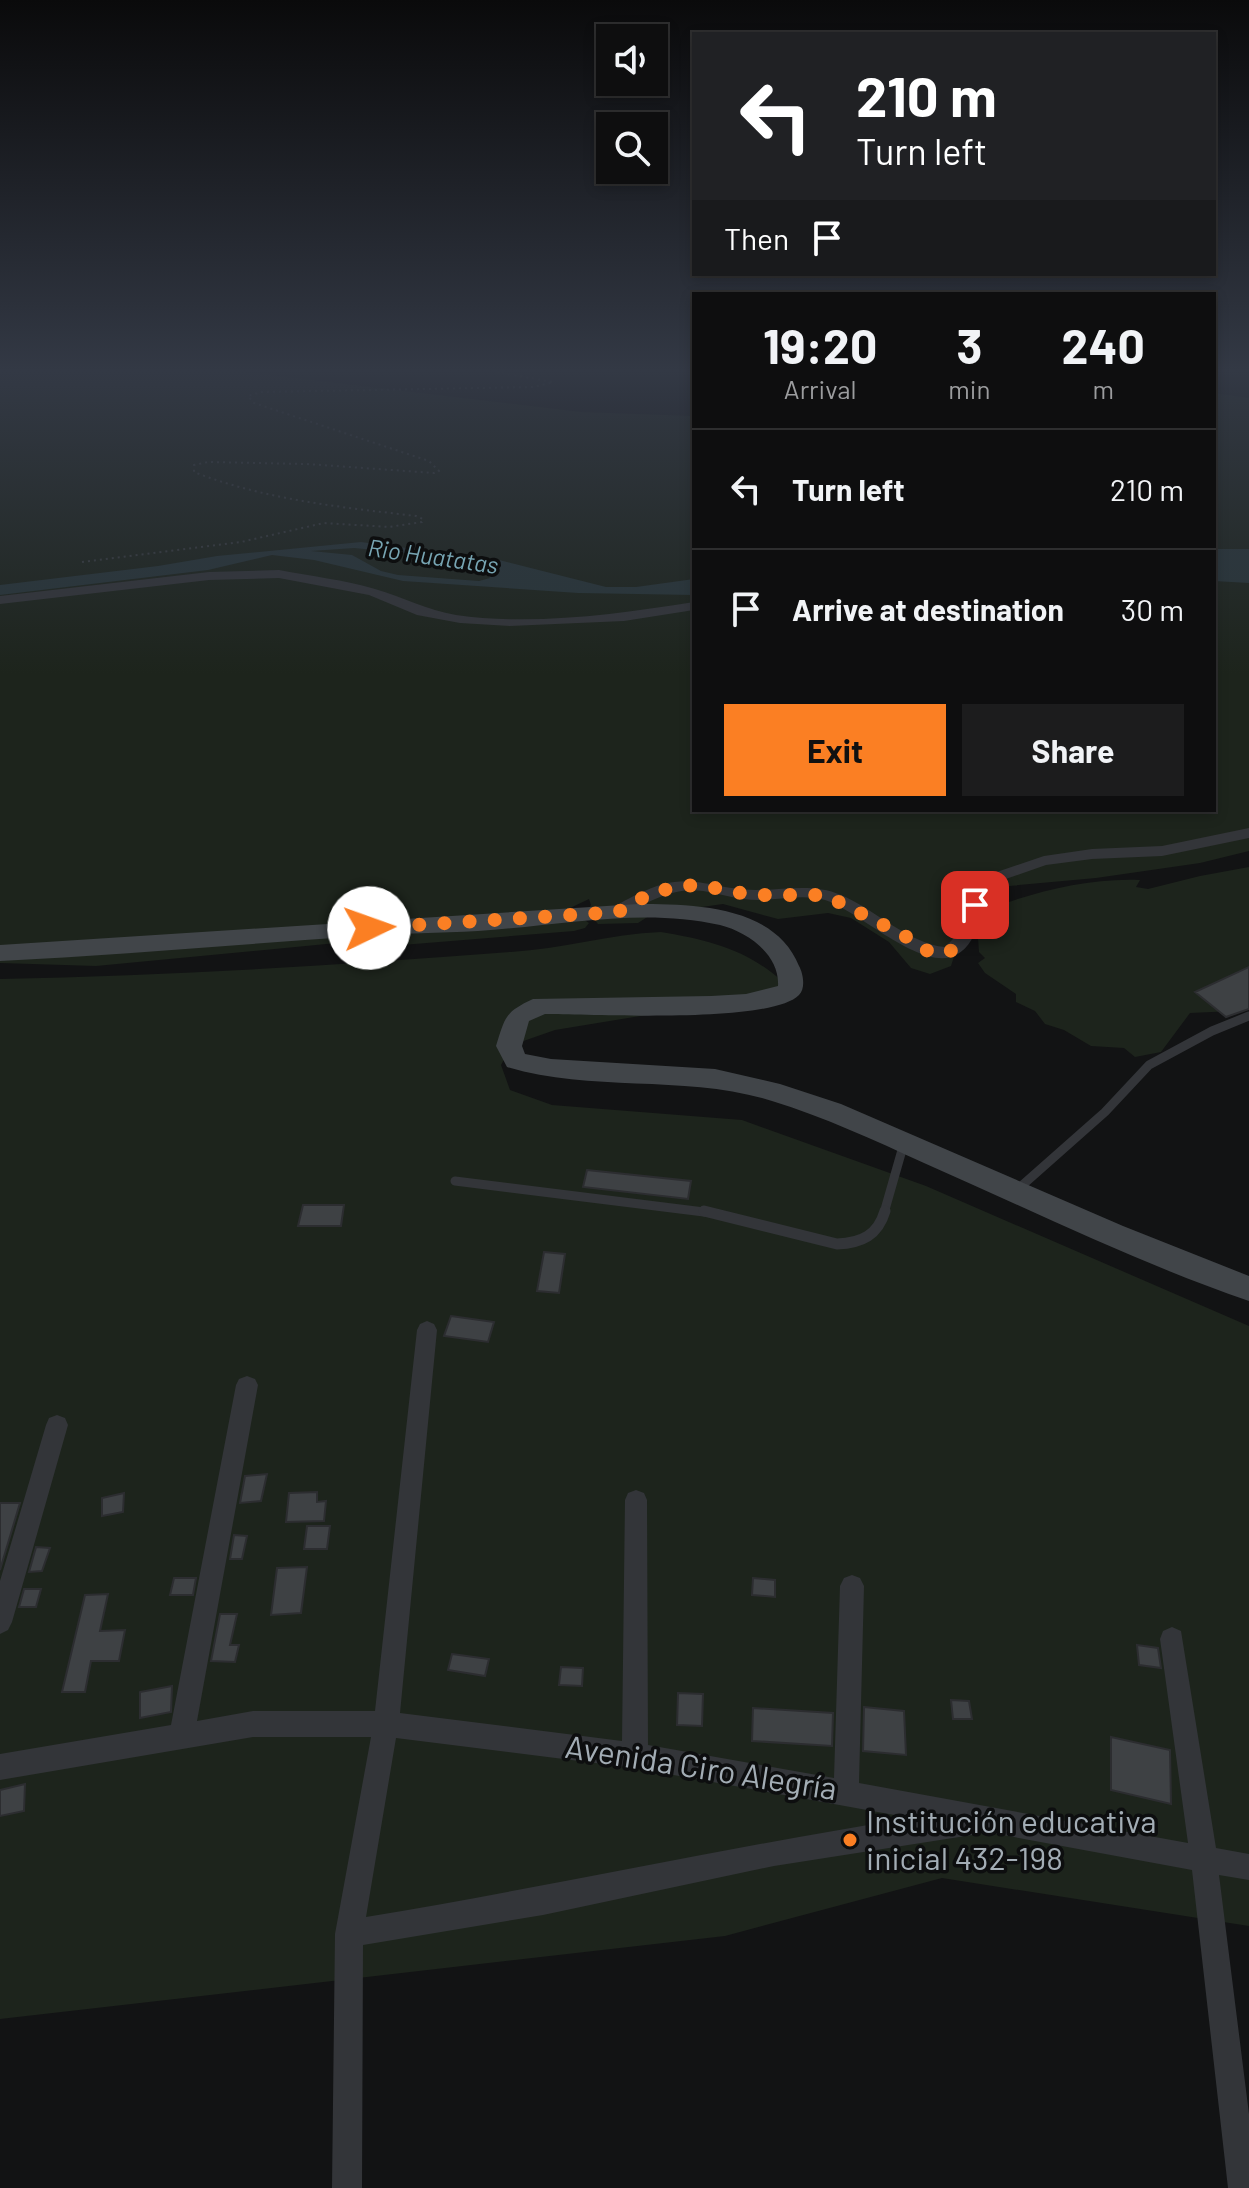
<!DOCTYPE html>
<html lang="en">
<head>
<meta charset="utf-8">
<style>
	:root { --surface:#0e0e0f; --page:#1c1c1d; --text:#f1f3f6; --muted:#9b9c9e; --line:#2e2e2f; --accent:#fb7f23 }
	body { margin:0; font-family:Barlow,sans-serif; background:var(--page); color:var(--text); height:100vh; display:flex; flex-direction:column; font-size:30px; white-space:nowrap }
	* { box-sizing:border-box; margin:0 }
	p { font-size:26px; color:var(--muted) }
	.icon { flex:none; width:44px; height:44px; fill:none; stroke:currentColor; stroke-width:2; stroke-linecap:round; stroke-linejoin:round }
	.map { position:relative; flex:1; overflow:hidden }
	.sheet { position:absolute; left:692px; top:292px; width:524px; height:520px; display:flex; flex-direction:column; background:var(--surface); border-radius:0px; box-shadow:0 4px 12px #0003,0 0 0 2px var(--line) }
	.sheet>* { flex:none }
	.top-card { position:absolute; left:692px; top:32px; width:524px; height:244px; border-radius:0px; box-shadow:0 4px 12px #0003,0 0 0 2px var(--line); background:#202124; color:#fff; overflow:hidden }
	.tools { position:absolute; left:596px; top:24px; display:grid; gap:16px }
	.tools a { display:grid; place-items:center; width:72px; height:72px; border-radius:0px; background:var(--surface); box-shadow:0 4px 12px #0003,0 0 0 2px var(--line); font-size:40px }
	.pin { position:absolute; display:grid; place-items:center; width:68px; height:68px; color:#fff; margin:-34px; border-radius:16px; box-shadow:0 4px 12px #0006 }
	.me { position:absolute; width:88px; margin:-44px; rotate:87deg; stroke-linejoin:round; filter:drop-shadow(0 0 6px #0008) }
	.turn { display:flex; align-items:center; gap:28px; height:168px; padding:0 32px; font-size:36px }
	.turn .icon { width:104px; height:104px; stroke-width:2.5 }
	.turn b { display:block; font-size:56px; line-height:68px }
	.then { display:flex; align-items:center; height:76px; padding:0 32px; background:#0003; gap:16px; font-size:30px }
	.eta { display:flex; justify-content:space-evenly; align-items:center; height:136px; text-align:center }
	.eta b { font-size:48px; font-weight:700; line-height:56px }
	.button { display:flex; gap:16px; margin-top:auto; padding:16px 32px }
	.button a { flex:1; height:92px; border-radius:0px; background:var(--accent); color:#111; font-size:32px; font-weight:700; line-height:92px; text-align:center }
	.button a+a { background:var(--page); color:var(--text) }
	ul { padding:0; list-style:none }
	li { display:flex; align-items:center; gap:24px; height:120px; padding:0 32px; border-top:2px solid var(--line) }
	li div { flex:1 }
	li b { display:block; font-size:30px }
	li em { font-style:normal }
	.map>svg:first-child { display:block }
	.green { fill:#1d241c }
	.water { fill:#283538; fill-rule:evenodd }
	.building { fill:#3e4144; stroke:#2c2d30; stroke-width:2 }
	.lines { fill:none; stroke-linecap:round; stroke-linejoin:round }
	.path { stroke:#393d40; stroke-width:2; stroke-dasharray:2 4; stroke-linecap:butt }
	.lane-far1 { stroke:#333539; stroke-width:9 }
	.lane { stroke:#333539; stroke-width:11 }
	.street { fill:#333539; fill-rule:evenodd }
	.secondary { fill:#414549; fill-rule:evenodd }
	.route { stroke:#fb7f23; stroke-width:14; stroke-dasharray:0 25.2 }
	.poi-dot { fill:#fb7f23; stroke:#0d0e0f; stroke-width:3 }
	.labels { text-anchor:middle; stroke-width:7; stroke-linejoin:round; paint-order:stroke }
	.far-water-label { font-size:24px; font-style:italic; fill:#77a5b3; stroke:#0d0e0f }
	.near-street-label { font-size:32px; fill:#a3adb5; stroke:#0d0e0f }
	.near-poi-label { font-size:32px; fill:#a3adb5; stroke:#0d0e0f; text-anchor:start }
</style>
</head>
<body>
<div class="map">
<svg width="1249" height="2188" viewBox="0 0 1249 2188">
	<rect width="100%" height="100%" fill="#121314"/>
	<path class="green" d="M0,368H210L581,412L694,416V810H1214V393L1249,398V851L1200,863L1096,878L987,888L958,944L951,966L930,974L911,968L889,942L851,918L828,913L778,919L723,904L652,914L638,923L598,924L587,911L591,905L589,899L568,909L589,923L585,928L574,931L402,945L347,942L96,966L0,963Z
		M1249,867V1007L1234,1011L1190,1013L1161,1052L1135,1057L1124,1048L1091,1046L1064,1030L1045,1024L1035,1011L1016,1002V994L985,973L978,963L985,958L979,952L978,938L991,924L992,911L997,906C1042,890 1092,878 1140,880L1136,887L1148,889L1200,876Z
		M661,932C708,940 746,949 782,981L774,994L555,1030L512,1045L501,1065L510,1090L552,1105L742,1120L926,1186L1249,1326V1926L942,1878L725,1936L0,2019V979C170,976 341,965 511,952C561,949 610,934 661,932Z"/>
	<path class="water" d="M361,542L499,560L606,587H636L694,579V595L578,593L403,581L314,560L272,555L208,570L0,595V585L158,566L217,556ZM354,548L477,560L490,578L479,581L398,575L381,571L352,555L311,551Z
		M1214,549H1249V583L1214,581Z"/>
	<path class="building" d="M1249,967V1009L1226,1017L1195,992Z
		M587,1170L691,1181L688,1199L583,1187Z
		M303,1205H344L341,1226H298Z
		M544,1252L565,1254L559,1293L537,1291Z
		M451,1316L494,1322L488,1342L444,1336Z
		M267,1474L261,1501L240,1503L245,1476Z
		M317,1492V1502L326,1501L324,1521L286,1522L289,1493Z
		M124,1493L123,1512L102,1516V1498Z
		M0,1503H20L0,1570Z
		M307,1526H330L327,1549H304Z
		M234,1535L247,1536L242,1559H230Z
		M36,1547L50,1548L42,1571L29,1572Z
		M307,1567L301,1613L271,1615L277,1568Z
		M174,1578H196L193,1595H170Z
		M753,1578L775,1580V1597L752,1595Z
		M24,1589H41L36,1607H19Z
		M108,1594L100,1631L125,1630L119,1661H91L85,1692H62L85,1595Z
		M220,1614H237L230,1645H239L235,1662L211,1661Z
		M1137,1645L1158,1648L1161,1668L1139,1665Z
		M452,1654L489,1659L485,1676L448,1670Z
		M561,1667L583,1668L582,1686L559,1685Z
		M172,1686L171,1712L140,1718V1692Z
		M678,1693L703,1694L702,1726L677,1725Z
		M951,1700L969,1701L972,1719H953Z
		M864,1707L904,1711L906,1755L863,1751Z
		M753,1708L833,1713L832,1746L752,1741Z
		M1111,1737L1170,1750L1171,1804L1111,1790Z
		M25,1784L24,1811L0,1816V1790Z"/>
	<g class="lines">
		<path class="path" d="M82,562L241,542L324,523L389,527L422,522L423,519L416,516C340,507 266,500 194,472V465L208,462L307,464L434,473L439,471L429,461L254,403L248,396L261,392L534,387L553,382L474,368"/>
		<path class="lane-far1" d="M455,1181L712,1213
			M1017,1190L1105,1112L1149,1065L1212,1031L1249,1016
			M884,1213L904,1143"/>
		<path class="lane" d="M704,1211L837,1244C862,1243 878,1235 885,1211"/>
		<path class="street" d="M279,570C311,576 344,580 375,589C403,597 427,610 456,615C532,626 619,614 694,602V610L624,621L510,626L460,623L417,615L369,595L279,578L209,580L0,604V596L209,572Z
			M1249,828V838L1162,856L1092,859L1046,865L997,882C976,900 984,941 956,955C922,973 858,910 825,900C803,894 779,900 758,900C739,900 722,894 703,891C673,887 649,901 624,916L618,917L610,912C616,904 626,900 636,895C689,868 704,889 756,890C784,890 814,883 841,895C873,908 911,945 945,947L959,933L976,885L985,876L1044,856L1092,849L1162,846Z
			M427,1321L434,1324L437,1330L400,1713L622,1741L625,1500L628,1493L636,1490L644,1493L647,1500L648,1745L834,1778L840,1586L844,1578L852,1575L860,1578L864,1586L859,1783L1188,1843L1160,1639L1163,1631L1172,1627L1181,1631L1216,1848L1249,1854V1880L1219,1875L1249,2114V2188H1228L1192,1870L981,1831L972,1835L774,1866L543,1915L363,1945L362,2188H332L335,1934L371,1737H253L0,1780V1754L171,1725L236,1385L239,1379L247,1376L255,1379L258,1385L197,1721L253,1711H375L417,1330L420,1324ZM396,1738L635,1768L911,1818C728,1847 548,1887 366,1917Z
			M57,1415L65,1418L68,1425L12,1622L8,1630L0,1634V1581L46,1425L49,1418Z"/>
		<path class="secondary" d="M638,904C692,904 775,905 799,966C803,973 806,988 799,995C771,1024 590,1014 545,1014L529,1021L522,1046L525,1054L551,1059L715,1069L780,1084L841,1104L1123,1226L1249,1276V1301C1138,1263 1031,1210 924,1163C874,1140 824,1117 772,1101C686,1074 593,1093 507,1067L496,1046C505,1017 505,1012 533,999L711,996L746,994L778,986C780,955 748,932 720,925C641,907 557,926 478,931C440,933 401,933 363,936C242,944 121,955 0,961V945Z"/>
	</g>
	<linearGradient id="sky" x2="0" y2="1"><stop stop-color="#0a0a0b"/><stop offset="0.55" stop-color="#333945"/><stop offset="1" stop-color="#333945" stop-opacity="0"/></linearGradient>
	<rect width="1249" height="674" fill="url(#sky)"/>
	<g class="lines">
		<path class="route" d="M369,928L618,912L651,893L681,886L699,885L751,895H825L905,936L925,950L945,954L959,946L975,905"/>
	</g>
	<circle class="poi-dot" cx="850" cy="1840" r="8"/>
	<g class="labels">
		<g class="far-water-label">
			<text transform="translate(433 557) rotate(8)" y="8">Rio Huatatas</text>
		</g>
		<g class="near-street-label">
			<text transform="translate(701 1768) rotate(9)" y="11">Avenida Ciro Alegría</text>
		</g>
		<g class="near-poi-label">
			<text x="866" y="1833">Institución educativa<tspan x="866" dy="37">inicial 432-198</tspan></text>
		</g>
	</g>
</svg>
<div class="tools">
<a><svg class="icon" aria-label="sound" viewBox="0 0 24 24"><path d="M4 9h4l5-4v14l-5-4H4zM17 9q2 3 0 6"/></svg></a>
<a><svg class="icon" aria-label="search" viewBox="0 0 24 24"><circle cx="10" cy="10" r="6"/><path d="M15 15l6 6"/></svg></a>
</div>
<div class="pin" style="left:975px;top:905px;background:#d93025"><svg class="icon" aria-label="arrive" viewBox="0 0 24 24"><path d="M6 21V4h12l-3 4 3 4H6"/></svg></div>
<svg class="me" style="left:369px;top:928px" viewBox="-20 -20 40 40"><circle r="19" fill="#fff"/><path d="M0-13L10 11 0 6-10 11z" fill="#fb7f23"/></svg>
<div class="top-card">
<div class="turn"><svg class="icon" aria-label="left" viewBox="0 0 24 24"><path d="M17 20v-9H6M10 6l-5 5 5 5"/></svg><div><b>210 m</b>Turn left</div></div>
<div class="then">Then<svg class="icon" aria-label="arrive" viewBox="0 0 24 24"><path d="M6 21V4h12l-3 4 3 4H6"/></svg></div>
</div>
<section class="sheet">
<div class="eta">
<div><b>19:20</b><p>Arrival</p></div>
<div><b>3</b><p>min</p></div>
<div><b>240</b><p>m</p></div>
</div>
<ul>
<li><svg class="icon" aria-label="left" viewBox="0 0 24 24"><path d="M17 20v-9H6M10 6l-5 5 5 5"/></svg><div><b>Turn left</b></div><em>210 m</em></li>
<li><svg class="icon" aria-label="arrive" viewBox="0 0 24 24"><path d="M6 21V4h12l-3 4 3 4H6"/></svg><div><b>Arrive at destination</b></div><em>30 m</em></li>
</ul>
<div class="button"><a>Exit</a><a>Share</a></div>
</section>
</div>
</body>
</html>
